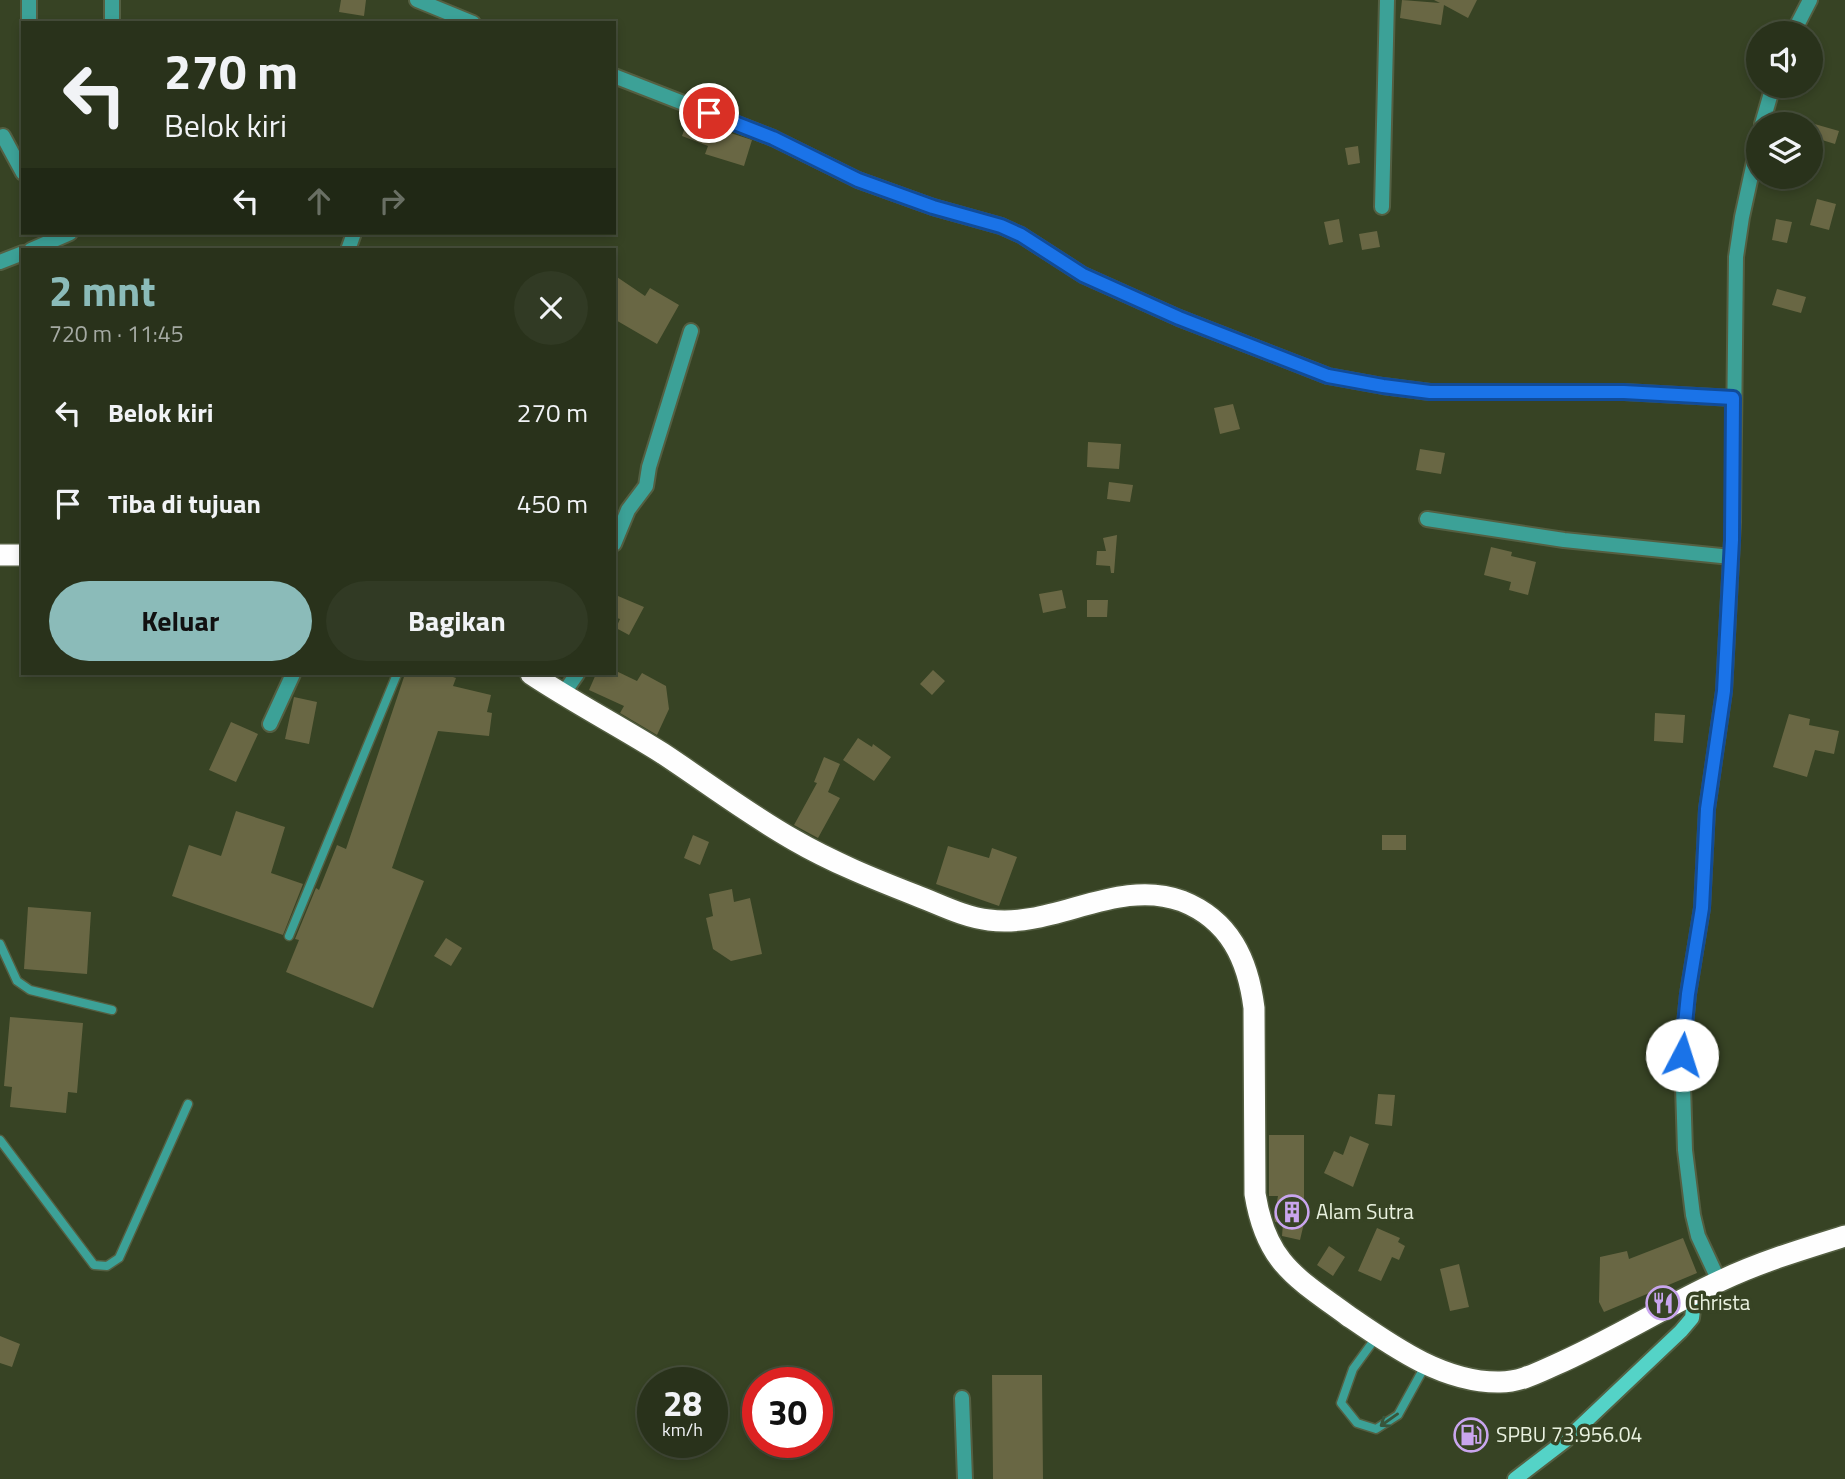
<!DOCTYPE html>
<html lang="id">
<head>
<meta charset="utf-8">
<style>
	:root { --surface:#29321b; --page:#313a24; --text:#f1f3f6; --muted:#a5aaa3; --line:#454d3a; --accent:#8bbbb9 }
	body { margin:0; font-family:"Titillium Web",sans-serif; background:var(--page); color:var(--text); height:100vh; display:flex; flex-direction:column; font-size:26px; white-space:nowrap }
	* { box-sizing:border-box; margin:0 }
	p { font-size:23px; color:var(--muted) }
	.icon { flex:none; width:38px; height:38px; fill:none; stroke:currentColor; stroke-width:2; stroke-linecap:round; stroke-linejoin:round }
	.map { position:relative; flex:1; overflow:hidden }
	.details { position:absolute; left:21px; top:248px; width:595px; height:427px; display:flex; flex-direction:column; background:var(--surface); border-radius:0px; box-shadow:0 4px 10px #0003,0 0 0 2px var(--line) }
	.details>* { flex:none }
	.top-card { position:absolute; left:21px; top:21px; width:595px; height:214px; border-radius:0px; box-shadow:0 4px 10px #0003,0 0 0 2px var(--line); background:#29321b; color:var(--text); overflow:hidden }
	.controls { position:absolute; left:1746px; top:21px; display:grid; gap:14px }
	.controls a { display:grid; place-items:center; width:77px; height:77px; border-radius:50%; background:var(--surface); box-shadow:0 4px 10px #0003,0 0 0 2px var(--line); font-size:35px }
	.speed { position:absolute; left:637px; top:1367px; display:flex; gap:14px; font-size:35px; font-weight:700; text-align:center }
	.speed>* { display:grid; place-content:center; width:91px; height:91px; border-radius:50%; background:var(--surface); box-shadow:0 4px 10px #0003,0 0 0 2px var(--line); line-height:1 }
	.speed small { font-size:18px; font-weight:400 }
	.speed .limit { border:10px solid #d22; background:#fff; color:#111 }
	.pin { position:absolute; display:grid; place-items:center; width:60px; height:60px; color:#fff; margin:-30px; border:4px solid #fff; border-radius:50%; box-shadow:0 2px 7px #0007 }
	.me { position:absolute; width:77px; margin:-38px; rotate:5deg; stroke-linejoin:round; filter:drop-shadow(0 0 5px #0008) }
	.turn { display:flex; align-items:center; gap:24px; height:147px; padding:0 28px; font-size:32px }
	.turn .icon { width:91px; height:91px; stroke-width:2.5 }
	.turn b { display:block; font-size:49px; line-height:60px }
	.lanes { display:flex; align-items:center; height:66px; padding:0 28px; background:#0003; justify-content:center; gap:35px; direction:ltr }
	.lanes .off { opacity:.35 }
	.round { display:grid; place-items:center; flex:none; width:74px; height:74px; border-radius:37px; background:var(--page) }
	.head { display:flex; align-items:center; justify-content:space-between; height:119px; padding:0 28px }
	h1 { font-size:42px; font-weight:700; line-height:52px; color:var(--accent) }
	.cta { display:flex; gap:14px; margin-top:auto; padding:14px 28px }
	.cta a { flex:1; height:80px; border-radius:42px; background:var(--accent); color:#111; font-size:28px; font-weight:700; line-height:80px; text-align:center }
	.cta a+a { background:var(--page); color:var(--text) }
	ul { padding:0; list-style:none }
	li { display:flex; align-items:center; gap:21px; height:91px; padding:0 28px }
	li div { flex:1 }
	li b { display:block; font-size:26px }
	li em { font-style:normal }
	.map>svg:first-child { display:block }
	.building { fill:#696744 }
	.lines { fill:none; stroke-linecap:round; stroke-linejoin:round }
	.lane-casing { stroke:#545f42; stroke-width:11 }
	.street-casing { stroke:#545f42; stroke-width:18 }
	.secondary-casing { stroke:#545f42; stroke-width:18 }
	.highway-casing { stroke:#545f42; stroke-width:24 }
	.lane { stroke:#3ca197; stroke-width:8 }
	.street { stroke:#3ca197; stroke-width:14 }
	.secondary { stroke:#54d3c7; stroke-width:14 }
	.highway { stroke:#fefefe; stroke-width:21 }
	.oneway { stroke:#38563b }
	.route-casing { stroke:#114b97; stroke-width:18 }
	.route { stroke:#1a73e8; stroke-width:12 }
	.labels { text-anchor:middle; stroke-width:7; stroke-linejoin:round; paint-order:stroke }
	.poi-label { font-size:21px; fill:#eaf2e0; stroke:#374324; text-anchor:start }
</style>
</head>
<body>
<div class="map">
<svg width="1845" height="1479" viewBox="0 0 1845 1479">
	<rect width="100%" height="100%" fill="#374324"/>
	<path class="building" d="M341,0H366L364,16L339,12Z
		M1402,0L1440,3L1434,0H1477L1468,18L1444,5L1441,25L1400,18Z
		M688,119L752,140L744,166L705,154L708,146L682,136Z
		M1811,123L1839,131L1835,144L1822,140L1815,165H1811Z
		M1358,146L1360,163L1348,165L1345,148Z
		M1817,199L1836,204L1829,230L1810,225Z
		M1339,219L1343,242L1329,245L1324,222Z
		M1776,219L1792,222L1787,243L1772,240Z
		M1377,231L1380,247L1362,250L1359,234Z
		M614,275L645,296L650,288L679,305L657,344L614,319Z
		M1777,289L1806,297L1801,313L1772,305Z
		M1233,404L1240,429L1220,434L1214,408Z
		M1088,442L1121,444L1119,469L1087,467Z
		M1420,449L1445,453L1441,474L1416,470Z
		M1109,482L1133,485L1130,502L1107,499Z
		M1117,535L1114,573H1111L1110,566L1096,565L1097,551H1106L1103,538Z
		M1491,547L1512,552L1511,556L1536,562L1528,595L1509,590L1511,582L1484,575Z
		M1062,590L1066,608L1043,613L1039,594Z
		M618,596L644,607L629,635L616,628L620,619L614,617V604Z
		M1087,600H1108L1107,617H1087Z
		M614,670L637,681L642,673L666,686L669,709L657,735L620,713L624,706L589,690L596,674H614Z
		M933,670L945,681L932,695L920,684Z
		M405,674H444L456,678L453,686L491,695L487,712L492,713L489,736L438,731L392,868L424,881L373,1008L286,972L299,940L295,939L316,888L319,890L337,845L346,849Z
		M294,697L317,702L309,744L285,739Z
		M1655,713L1685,715L1683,743L1654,741Z
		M1789,714L1810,719L1809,725L1839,731L1834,754L1815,750L1807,777L1773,767Z
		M231,722L258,734L236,782L209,770Z
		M858,738L872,747L873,744L891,757L874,781L843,760Z
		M824,757L840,764L828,792L840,798L818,838L794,825L817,783L814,782Z
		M236,811L285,827L271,873L303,884L283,935L172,896L189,845L221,856Z
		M693,835L709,842L700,865L684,858Z
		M1382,835H1406V850H1382Z
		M948,846L989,858L992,848L1017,857L999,906L936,884Z
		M732,889L734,902L750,898L762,954L731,961L713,949L706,918L713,916L709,894Z
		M28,907L91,912L87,974L24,969Z
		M446,938L462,948L451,966L434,956Z
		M10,1017L83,1023L77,1093L68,1092L66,1113L10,1107L12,1087L4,1086Z
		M1378,1094L1395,1095L1392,1126L1375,1124Z
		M1269,1135H1304V1223L1300,1240L1282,1236L1283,1223L1275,1222L1274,1218L1278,1196H1269Z
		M1350,1136L1369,1144L1353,1187L1324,1173L1334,1151L1343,1155Z
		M1377,1228L1400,1238L1398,1242L1405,1246L1399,1260L1392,1257L1381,1281L1358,1271Z
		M1683,1238L1697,1273L1604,1312L1599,1302L1600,1257L1627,1251L1629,1259Z
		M1329,1246L1345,1257L1333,1276L1317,1265Z
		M1459,1264L1469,1307L1450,1311L1440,1269Z
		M0,1336L20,1344L12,1367L0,1363Z
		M992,1375H1042L1043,1479H993Z"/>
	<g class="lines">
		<defs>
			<path id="lane" d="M289,936L397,674
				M0,944L17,981L30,990L112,1010
				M0,1140L94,1265L107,1266L119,1258L188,1104
				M1377,1336L1353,1369L1341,1403L1357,1423L1376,1429L1398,1415L1425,1366"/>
			<path id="street" d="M417,0L473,23
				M29,23V0
				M112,23V0
				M1793,33L1810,0
				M614,76L773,138L858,180L933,207L1001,226L1021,235L1083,275L1179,318L1328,376L1383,386L1430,392H1624L1733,398
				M1762,124L1773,86
				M3,136L23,173
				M1382,207L1387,0
				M31,250L70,233
				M348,250L354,233
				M0,262L23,253
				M1427,519L1564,540L1731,557
				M614,544L628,510L646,486L649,467L691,331
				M563,694L577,674
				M270,724L293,674
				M1719,1281L1698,1236L1693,1215L1685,1150L1682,1054L1688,994L1702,908L1707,809L1724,691L1733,522L1736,257L1742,217L1759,139
				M962,1398L965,1479"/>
			<path id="secondary" d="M1515,1479L1566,1440L1681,1331L1692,1318L1695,1294"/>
			<path id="highway" d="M0,555H23
				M531,674C573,702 619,726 662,753C706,782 748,814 794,840C832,862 874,879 915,895C939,904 963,917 989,920C1053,929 1118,877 1182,901C1230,920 1248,960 1254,1008L1255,1194C1266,1262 1295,1277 1347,1315C1392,1346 1443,1383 1500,1382C1520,1382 1537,1373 1555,1365C1612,1340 1664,1307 1720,1281C1760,1262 1803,1249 1845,1236"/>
		</defs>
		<use href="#lane" class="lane-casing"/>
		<use href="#street" class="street-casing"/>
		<use href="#secondary" class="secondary-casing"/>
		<use href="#highway" class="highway-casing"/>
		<use href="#lane" class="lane"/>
		<use href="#street" class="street"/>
		<use href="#secondary" class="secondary"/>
		<use href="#highway" class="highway"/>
	</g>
	<defs><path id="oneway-shaft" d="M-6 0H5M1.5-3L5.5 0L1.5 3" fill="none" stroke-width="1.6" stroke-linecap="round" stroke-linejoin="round" transform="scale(1.75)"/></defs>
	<use class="oneway" href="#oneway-shaft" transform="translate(1389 1420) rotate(145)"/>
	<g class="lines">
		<defs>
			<path id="route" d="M709,113L773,138L858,180L933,207L1001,226L1021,235L1083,275L1179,318L1328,376L1383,386L1430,392H1624L1733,398L1732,540L1724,691L1707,809L1702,908L1688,994L1682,1055"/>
		</defs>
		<use href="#route" class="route-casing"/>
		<use href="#route" class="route"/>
	</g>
	<defs>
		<symbol id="building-ring" viewBox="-11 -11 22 22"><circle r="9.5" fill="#374324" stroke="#c9a5ee" stroke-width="1.5"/><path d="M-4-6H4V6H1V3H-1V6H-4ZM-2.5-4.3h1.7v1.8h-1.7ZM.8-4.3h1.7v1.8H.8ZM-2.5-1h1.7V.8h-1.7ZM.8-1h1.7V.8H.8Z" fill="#c9a5ee"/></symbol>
		<symbol id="restaurant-ring" viewBox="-11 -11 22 22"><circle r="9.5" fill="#374324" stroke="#c9a5ee" stroke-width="1.5"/><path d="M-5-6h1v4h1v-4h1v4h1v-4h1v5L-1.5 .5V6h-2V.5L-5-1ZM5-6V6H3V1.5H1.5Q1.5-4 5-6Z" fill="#c9a5ee"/></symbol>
		<symbol id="fuel-ring" viewBox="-11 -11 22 22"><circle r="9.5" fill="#374324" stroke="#c9a5ee" stroke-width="1.5"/><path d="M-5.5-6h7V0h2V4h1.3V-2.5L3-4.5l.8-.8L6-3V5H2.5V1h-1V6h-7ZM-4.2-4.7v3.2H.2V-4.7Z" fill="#c9a5ee"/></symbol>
	</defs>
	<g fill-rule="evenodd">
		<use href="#building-ring" x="1273" y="1193" width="38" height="38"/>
		<use href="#restaurant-ring" x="1644" y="1284" width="38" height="38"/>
		<use href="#fuel-ring" x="1452" y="1416" width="38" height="38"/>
	</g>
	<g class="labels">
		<g class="poi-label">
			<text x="1316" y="1219">Alam Sutra</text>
			<text x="1688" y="1310">Christa</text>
			<text x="1496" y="1442">SPBU 73.956.04</text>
		</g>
	</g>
</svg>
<div class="controls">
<a><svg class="icon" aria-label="sound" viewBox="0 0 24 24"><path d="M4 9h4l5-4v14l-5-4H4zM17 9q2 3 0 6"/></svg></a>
<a><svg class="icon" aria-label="layers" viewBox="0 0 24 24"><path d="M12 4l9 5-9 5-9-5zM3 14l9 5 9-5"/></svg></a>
</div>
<div class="speed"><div>28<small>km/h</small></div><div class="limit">30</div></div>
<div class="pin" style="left:709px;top:113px;background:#d93025"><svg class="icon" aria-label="arrive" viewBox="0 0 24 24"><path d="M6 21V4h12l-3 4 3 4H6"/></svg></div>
<svg class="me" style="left:1682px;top:1055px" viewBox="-20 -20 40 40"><circle r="19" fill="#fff"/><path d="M0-13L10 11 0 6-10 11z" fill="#1a73e8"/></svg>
<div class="top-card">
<div class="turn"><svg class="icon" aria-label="left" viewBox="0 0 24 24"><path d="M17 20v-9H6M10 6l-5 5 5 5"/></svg><div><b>270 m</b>Belok kiri</div></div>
<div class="lanes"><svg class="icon" aria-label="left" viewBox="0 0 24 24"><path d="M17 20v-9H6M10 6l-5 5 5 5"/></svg><svg class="icon off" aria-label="ahead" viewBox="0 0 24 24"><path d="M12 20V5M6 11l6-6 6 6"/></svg><svg class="icon off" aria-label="right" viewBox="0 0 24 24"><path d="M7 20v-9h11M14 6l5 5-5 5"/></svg></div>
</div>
<section class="details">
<div class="head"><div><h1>2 mnt</h1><p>720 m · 11:45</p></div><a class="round"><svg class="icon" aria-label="close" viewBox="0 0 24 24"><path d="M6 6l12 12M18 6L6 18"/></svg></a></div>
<ul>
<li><svg class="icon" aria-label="left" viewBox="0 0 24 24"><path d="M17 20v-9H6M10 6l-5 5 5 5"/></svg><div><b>Belok kiri</b></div><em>270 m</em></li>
<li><svg class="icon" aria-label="arrive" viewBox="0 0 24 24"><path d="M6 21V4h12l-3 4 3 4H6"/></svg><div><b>Tiba di tujuan</b></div><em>450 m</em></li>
</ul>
<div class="cta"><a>Keluar</a><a>Bagikan</a></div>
</section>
</div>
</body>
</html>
